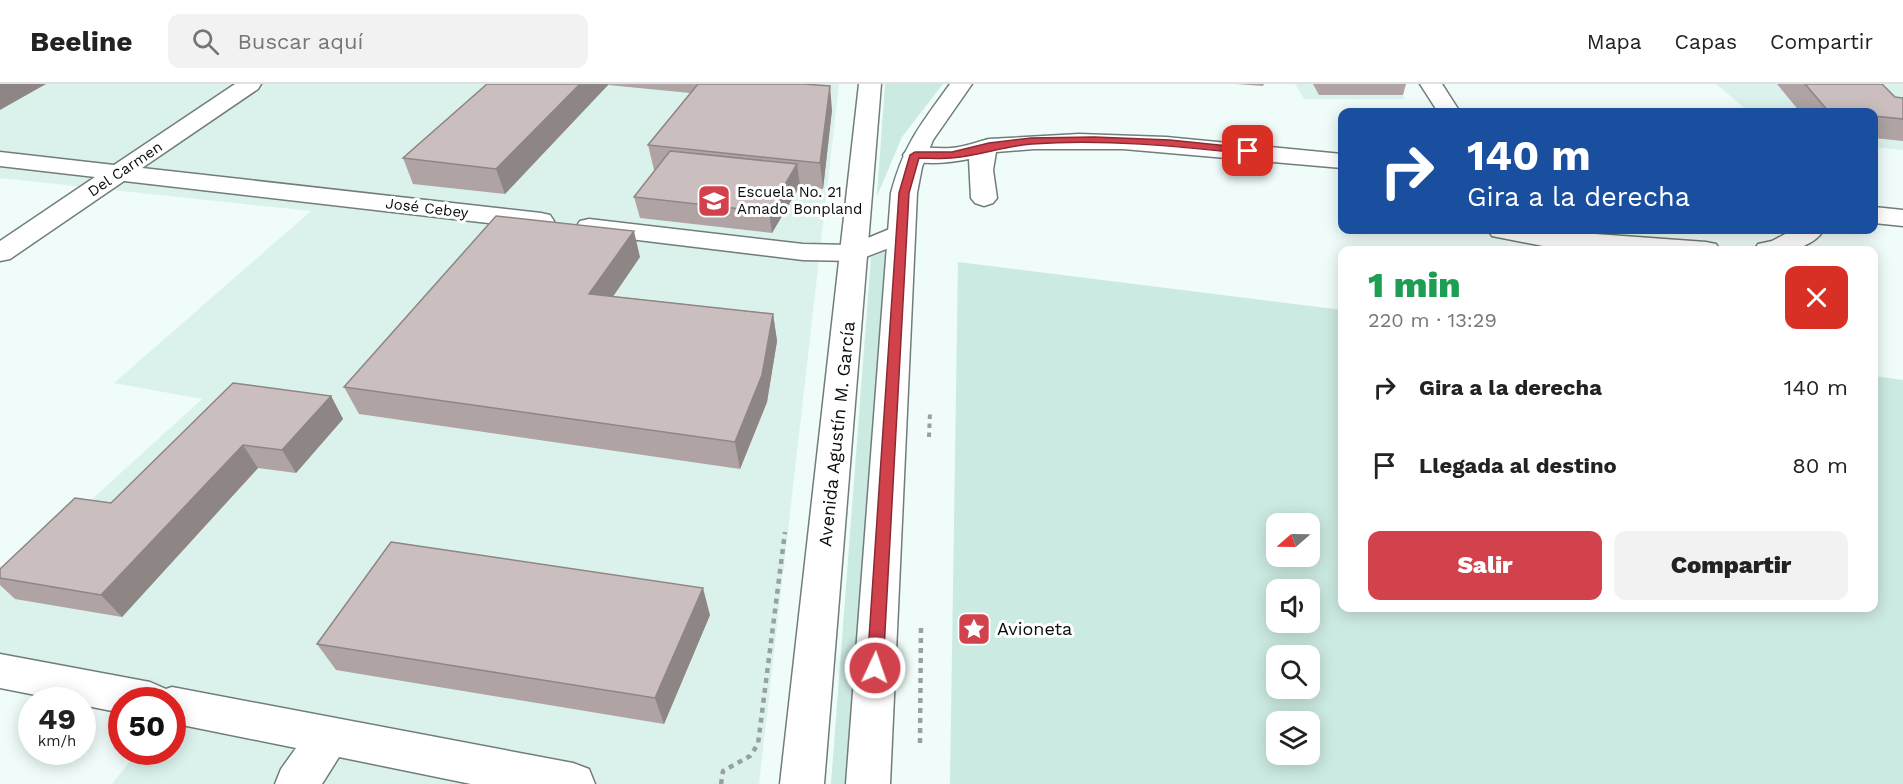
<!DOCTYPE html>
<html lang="es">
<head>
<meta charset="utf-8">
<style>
	:root { --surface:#fff; --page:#f2f2f2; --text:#222; --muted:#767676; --line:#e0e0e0; --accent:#d2424d }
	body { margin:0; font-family:"Work Sans",sans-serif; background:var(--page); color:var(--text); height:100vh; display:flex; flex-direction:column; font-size:22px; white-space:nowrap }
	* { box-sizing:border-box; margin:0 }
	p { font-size:20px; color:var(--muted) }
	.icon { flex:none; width:33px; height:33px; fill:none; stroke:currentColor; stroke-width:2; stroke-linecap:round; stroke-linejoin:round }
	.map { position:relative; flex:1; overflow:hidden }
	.sheet { position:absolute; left:1338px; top:162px; width:540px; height:366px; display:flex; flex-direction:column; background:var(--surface); border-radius:12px; box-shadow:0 3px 15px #0003 }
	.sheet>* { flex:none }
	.guide { position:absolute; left:1338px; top:24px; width:540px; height:126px; border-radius:12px; box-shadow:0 3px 15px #0003; background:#1a4fa0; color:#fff; overflow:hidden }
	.needle { width:39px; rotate:250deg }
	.controls { position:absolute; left:1266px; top:429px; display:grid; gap:12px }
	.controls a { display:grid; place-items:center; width:54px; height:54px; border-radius:12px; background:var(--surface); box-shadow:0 3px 15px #0003; font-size:30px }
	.speed { position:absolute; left:18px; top:603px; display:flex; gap:12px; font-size:30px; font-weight:700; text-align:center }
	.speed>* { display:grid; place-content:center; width:78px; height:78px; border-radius:50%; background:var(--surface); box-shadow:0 3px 15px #0003; line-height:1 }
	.speed small { font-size:15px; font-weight:400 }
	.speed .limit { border:9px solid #d22; background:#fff; color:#111 }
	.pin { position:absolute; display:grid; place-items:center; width:51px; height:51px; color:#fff; margin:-26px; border-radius:12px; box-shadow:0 3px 9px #0006 }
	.me { position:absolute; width:66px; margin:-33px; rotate:3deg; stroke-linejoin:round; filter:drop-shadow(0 0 4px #0008) }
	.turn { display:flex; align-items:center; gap:21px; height:126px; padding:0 30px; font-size:27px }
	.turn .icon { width:78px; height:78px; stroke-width:2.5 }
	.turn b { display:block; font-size:42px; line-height:51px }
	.round { display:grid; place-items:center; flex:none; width:63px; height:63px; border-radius:12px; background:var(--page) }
	.headline { display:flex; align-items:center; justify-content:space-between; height:102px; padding:0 30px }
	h1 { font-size:36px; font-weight:800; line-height:45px; color:#1e9e55 }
	.action { display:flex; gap:12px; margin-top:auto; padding:12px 30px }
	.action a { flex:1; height:69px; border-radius:12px; background:var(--accent); color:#fff; font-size:24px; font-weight:800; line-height:69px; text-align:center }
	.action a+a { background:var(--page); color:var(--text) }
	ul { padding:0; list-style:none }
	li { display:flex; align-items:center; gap:18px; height:78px; padding:0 30px }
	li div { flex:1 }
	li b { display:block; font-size:22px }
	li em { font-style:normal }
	header { display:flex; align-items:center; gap:36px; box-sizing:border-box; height:84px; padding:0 30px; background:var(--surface); border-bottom:2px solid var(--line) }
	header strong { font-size:28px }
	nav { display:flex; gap:33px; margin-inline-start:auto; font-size:21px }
	.search { width:420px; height:54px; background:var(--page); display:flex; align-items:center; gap:15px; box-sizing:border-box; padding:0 21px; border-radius:12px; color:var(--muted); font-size:22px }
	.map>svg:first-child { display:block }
	.built { fill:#dbf2ec }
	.green { fill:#cbeae2; fill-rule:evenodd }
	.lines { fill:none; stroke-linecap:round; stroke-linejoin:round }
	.minor-casing { stroke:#717d7a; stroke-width:3 }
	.major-casing { stroke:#717d7a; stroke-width:3 }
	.path-far1 { stroke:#97a19e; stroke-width:4; stroke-dasharray:4.5 4.5; stroke-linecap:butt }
	.path { stroke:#97a19e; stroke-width:4.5; stroke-dasharray:5 5; stroke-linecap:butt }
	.minor { fill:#fff; fill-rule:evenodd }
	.major { fill:#fff; fill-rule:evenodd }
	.wall { fill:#afa3a3 }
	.shaded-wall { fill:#8e8585 }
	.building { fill:#cbbebe; stroke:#8e8585; stroke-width:1.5 }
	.route { fill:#d2424d; stroke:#882b32; stroke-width:1.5 }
	.labels { text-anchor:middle; stroke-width:6; stroke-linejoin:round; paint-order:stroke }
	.far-street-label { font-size:15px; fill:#080d0b; stroke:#fff }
	.far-poi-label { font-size:15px; fill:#080d0b; stroke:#fff; text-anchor:start }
	.street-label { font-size:18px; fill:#080d0b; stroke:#fff }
	.poi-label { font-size:18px; fill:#080d0b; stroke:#fff; text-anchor:start }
</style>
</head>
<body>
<header>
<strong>Beeline</strong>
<div class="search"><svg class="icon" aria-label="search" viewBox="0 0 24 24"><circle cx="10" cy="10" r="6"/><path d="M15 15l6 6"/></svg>Buscar aquí</div>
<nav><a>Mapa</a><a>Capas</a><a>Compartir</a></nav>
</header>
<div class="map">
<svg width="1903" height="700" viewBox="0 0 1903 700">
	<rect width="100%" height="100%" fill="#effcf9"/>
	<path class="built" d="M0,0H839L759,700H112L137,668H172L173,622L183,609L0,571V499L202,315L114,299L311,127L0,94Z
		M1295,0H1395L1405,15H1304Z
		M1716,0H1903V66L1874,63V28H1749Z"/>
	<path class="green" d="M885,0H943L902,53L877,112Z
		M884,168L887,171L852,700H831L871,173Z
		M958,178L1342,226V524H1874V292L1903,296V700H950ZM1276,440H1310V472H1276ZM1276,506H1310V538H1276ZM1276,572H1310V604H1276ZM1276,638H1310V670H1276Z"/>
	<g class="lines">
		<defs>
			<path id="minor" d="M235,0H261L258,5L142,84L541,129L550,131L554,137L550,143L541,145L124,97L10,175L0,177V157L95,93L0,82V68L114,81Z
				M1420,0H1442L1460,28H1438Z
				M1079,50L1166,53L1342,70V84L1123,65H1034L996,68L993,86L997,114L993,119L984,122L975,119L971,114L969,75C949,79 926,81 907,76L903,71L907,66C921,62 936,65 951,64C965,63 976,58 989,55Z
				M1874,123L1903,126V142L1874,139Z
				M589,135L803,160L851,161L892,144L901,142L910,144L914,150L910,156L855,177L803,176L580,149L576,143L580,137Z
				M1488,146H1540L1706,158L1716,160L1720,166H1591L1553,164L1492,152Z
				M1793,146H1824C1809,168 1778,169 1754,166L1758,160L1772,157Z
				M0,570L150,598L166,605L172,603L573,679L589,685L595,700H471L339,673L322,700H275L281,685L296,664L172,639V616H122V629L82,621V616H61L0,604Z"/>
			<path id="major" d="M859,0H881L824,700H780Z
				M950,0H972L933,56L922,83L917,109L890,700H846L891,109C904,60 921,40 950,0Z"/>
		</defs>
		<use href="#minor" class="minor-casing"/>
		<use href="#major" class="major-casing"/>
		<path class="path-far1" d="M929,353L930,328"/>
		<path class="path" d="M920,659L921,540
			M721,700L723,687L750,672L758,660L785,448"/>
		<use href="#minor" class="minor"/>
		<use href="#major" class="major"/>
	</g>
	<path class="wall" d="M487,0H804L832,26L823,105L799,102L772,149L640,134L634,113L655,86H654L648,61L690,9L608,1L505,110L413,100L403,74Z
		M1236,0H1264L1263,2Z
		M1313,0H1406L1403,11H1319Z
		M1777,0H1882L1895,13L1903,14V57L1874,54V28H1800Z
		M640,173L613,212L773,230L777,257L767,318L740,385L359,330L344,303Z
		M331,312L343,335L296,389L258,384L122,533L15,515L0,501V485Z
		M710,531L664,640L336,586L317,560Z"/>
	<path class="shaded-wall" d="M0,0H46L0,26Z
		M580,0H608V1L505,110L496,85Z
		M830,2L832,26L823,105L820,79Z
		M797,80L800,102L772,149L769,128Z
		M634,147L640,173L597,236L589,210Z
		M773,230L777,257L767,318L740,385L735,358Z
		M331,312L343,335L296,389L282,366Z
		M243,361L258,384L122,533L101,511Z
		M703,504L710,531L664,640L655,614Z"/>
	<path class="building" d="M487,0H580L496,85L403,74Z
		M698,0H804L830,2L820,79L648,61Z
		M1805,0H1882L1895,13L1903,14V35L1874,32V28H1829Z
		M670,67L797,80L769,128L634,113Z
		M496,132L634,147L589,210L773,230L762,291L735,358L344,303Z
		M233,299L331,312L282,366L243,361L101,511L0,494V485L75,414L111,419Z
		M391,458L703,504L655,614L317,560Z"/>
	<path class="route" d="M1094,53L1170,56L1248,64L1253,67L1248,70C1177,62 1104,55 1032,60C1004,62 979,72 951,74C941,75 930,74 919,74L909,109L883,584L881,589L875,591L869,589L867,584L899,109L910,71L915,68H952L989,59L1031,54Z"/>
	<defs>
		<symbol id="school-square" viewBox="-11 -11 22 22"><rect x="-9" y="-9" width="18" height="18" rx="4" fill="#d2424d" stroke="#fff"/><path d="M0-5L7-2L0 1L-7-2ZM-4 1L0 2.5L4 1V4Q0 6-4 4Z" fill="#fff"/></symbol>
		<symbol id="sight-square" viewBox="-11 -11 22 22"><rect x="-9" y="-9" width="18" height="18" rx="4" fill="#d2424d" stroke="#fff"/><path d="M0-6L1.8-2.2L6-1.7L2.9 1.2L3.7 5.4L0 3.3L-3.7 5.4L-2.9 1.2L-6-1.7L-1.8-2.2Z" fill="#fff"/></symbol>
	</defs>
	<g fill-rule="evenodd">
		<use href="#school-square" x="695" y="98" width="38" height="38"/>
		<use href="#sight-square" x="955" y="526" width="38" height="38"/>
	</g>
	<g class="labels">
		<g class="far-street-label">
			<text transform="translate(125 85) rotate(-34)" y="5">Del Carmen</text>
			<text transform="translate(427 124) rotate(7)" y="5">José Cebey</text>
		</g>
		<g class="far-poi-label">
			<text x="737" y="113">Escuela No. 21<tspan x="737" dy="17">Amado Bonpland</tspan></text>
		</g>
		<g class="street-label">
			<text transform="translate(837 350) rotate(-84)" y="6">Avenida Agustín M. García</text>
		</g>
		<g class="poi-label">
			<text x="997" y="551">Avioneta</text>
		</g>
	</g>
</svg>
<div class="controls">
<a><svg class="needle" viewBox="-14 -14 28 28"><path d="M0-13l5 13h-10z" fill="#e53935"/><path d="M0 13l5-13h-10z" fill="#767676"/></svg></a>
<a><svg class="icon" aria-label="sound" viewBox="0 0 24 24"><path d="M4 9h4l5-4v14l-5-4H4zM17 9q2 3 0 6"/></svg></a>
<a><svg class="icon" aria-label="search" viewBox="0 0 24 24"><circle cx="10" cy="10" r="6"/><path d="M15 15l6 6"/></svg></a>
<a><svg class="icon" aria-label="layers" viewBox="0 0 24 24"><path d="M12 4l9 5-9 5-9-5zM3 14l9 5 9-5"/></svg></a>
</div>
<div class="speed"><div>49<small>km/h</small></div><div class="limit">50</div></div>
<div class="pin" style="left:1248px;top:67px;background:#d93025"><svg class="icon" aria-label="arrive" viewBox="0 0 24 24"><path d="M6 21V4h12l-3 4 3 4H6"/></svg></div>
<svg class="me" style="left:875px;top:584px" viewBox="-20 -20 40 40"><circle r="17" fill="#d2424d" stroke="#fff" stroke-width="3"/><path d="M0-11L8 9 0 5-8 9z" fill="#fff"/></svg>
<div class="guide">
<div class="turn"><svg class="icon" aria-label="right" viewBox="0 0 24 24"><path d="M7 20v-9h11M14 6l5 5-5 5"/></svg><div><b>140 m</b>Gira a la derecha</div></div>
</div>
<section class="sheet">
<div class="headline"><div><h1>1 min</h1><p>220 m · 13:29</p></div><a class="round" style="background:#d93025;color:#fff"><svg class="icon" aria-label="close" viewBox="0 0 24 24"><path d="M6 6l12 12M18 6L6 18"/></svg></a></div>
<ul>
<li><svg class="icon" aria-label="right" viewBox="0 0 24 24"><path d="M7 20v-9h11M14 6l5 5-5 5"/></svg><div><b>Gira a la derecha</b></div><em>140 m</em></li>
<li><svg class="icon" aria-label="arrive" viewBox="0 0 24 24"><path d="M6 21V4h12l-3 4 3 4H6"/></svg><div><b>Llegada al destino</b></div><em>80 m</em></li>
</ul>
<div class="action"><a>Salir</a><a>Compartir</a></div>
</section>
</div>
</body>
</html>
